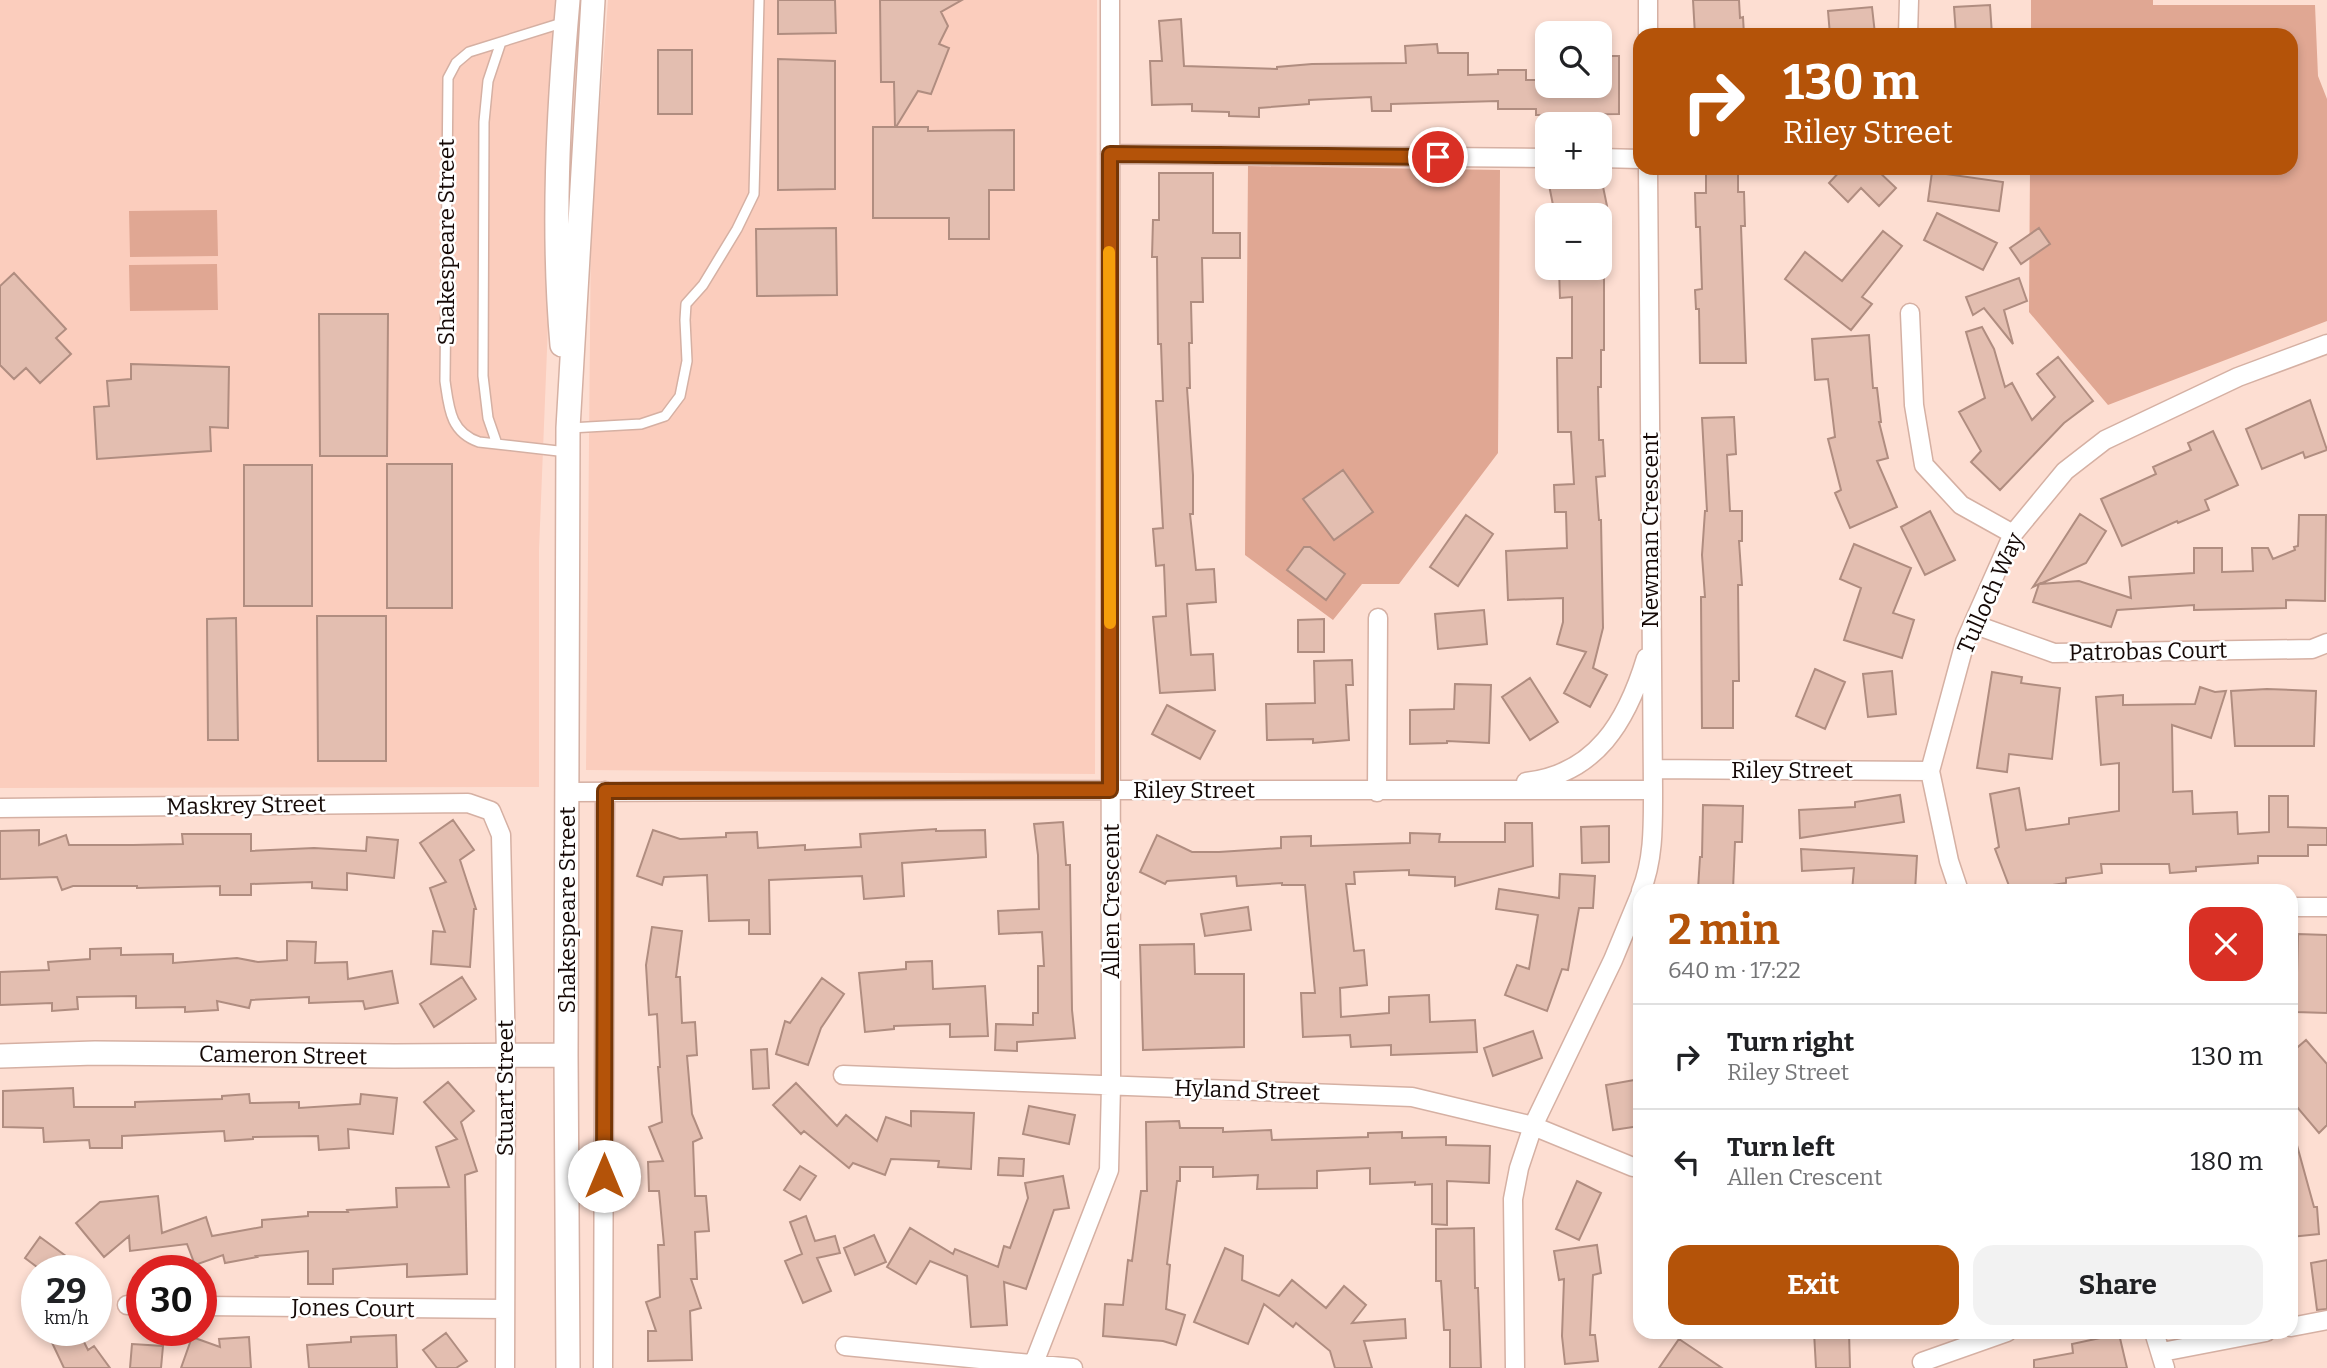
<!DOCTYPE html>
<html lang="en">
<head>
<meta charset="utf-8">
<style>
	:root { --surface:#fff; --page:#f2f2f2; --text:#202124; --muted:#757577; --line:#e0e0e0; --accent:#b45309 }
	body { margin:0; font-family:Bitter,serif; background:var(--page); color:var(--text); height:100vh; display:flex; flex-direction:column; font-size:26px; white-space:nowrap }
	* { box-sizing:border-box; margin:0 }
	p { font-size:23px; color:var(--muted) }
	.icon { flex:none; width:38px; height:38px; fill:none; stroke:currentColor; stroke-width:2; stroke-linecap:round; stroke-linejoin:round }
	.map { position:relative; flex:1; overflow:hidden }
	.details { position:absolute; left:1633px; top:884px; width:665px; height:455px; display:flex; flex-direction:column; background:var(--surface); border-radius:21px; box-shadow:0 4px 10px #0003 }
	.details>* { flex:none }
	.guide { position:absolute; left:1633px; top:28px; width:665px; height:147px; border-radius:21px; box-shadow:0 4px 10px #0003; background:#b45309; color:#fff; overflow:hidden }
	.tools { position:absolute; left:1535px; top:21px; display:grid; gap:14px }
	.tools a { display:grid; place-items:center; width:77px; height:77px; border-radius:14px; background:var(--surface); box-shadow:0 4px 10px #0003; font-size:35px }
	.speed { position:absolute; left:21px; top:1255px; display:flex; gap:14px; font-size:35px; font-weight:700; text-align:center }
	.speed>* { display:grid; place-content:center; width:91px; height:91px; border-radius:50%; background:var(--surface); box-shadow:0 4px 10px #0003; line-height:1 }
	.speed small { font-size:18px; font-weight:400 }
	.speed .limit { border:10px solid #d22; background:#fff; color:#111 }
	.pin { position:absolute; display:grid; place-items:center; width:60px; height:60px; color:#fff; margin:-30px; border:4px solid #fff; border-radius:50%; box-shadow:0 2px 7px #0007 }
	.me { position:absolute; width:77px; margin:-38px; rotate:0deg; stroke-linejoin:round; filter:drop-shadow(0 0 5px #0008) }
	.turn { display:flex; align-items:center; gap:24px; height:147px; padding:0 35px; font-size:32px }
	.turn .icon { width:91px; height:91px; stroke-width:2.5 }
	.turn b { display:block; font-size:49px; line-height:60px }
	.round { display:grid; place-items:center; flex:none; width:74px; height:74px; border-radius:21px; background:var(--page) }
	.summary { display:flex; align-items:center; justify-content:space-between; height:119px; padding:0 35px }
	h1 { font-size:42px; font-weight:700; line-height:52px; color:var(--accent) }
	.cta { display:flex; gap:14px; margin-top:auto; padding:14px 35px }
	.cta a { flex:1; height:80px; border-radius:21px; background:var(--accent); color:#fff; font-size:28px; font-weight:700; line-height:80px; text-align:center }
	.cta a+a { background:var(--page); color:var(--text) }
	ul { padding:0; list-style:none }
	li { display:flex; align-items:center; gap:21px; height:105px; padding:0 35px; border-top:2px solid var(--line) }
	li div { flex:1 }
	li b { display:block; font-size:26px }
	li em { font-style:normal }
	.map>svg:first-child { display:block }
	.built { fill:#fbcdbd }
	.green { fill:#e0a793 }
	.building { fill:#e3beb0; stroke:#b08d80; stroke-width:2 }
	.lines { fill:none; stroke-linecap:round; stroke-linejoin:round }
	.service-casing { stroke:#d5b0a3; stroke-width:12 }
	.minor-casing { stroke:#d5b0a3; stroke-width:21 }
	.tertiary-casing { stroke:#d5b0a3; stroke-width:26 }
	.service { stroke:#fff; stroke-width:9 }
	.minor { stroke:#fff; stroke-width:18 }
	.tertiary { stroke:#fff; stroke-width:23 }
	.route-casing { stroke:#753606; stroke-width:18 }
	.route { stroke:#b45309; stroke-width:12 }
	.slow { stroke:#f59e0b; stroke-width:12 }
	.labels { text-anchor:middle; stroke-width:5; stroke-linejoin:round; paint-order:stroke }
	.street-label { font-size:23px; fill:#150906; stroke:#fff }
</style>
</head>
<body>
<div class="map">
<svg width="2327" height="1368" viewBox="0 0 2327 1368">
	<rect width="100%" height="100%" fill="#fdded2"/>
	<path class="built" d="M0,0H561L539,550V787L0,788Z
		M608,0H1097L1095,774L586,770L591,226Z"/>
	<path class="green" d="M2031,0H2153V5H2315L2318,76L2327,99V321L2108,405L2029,312L2030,168H2291V35H2031Z
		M1248,166L1500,170L1498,453L1399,584H1362L1333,620L1245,555Z
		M217,210L218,256L130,257L129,211Z
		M217,264L218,310L130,311L129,265Z"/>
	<path class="building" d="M778,0H835L836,33L778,34Z
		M880,0H962L941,12L948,26L939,44L949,48L931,94L918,91L896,127H928V131L1014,130V190H989V239H949V218H873V127H895L894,82H881Z
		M1693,0H1739L1740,18L1743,17L1744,35H1695Z
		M1990,5L1992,35H1956L1954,7Z
		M1872,7L1875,34L1830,35L1828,11Z
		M1181,19L1184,66L1277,69V67L1312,64L1406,63L1405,46L1437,44L1438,53H1468V75L1498,74V70H1526V80H1547V86H1600V56H1619V114L1536,115V109H1498V101L1391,104V111H1372L1371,97L1309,100V104L1259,108V117L1229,116V112L1192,111V104L1152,105L1150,61H1162L1159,21Z
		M658,50H692V114H658Z
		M778,59L835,61V189L778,190Z
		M1706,168H1738V192H1744L1745,226H1741L1746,363H1700L1699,309H1696L1695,290L1702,289L1700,227H1696L1695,193H1706Z
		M1843,168H1875L1896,188L1879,206L1861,188L1848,202L1829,183Z
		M1932,172L2003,182L1999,211L1928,201Z
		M1159,173H1213V233H1240V258H1202L1203,302H1191L1192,343H1189L1190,388H1187L1193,475V514H1190L1196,570L1214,569L1216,602L1187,604L1191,655L1213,654L1215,690L1160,693L1153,617L1166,616L1164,565L1156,566L1153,529L1163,528L1156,401H1163L1161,344H1158L1157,257H1152L1153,220H1159Z
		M1586,177H1601L1607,206L1555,215L1549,185Z
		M1937,213L1997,243L1983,270L1924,240Z
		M836,228L837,295L757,296L756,229Z
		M2039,228L2050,244L2021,264L2010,248Z
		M1883,231L1902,246L1862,297L1872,304L1851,330L1785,279L1805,252L1842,281Z
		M1604,267V350H1601V387H1598L1599,440H1603L1605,476L1596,477L1599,520H1601L1603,628L1593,668L1607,675L1590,707L1564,693L1586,652L1557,644L1563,622V598L1508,600L1506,551L1567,548L1566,512H1555L1554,485L1574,484L1571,432H1558L1557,358H1572V297L1560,298L1559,269Z
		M14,273L66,329L56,338L71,354L40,383L26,368L14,379L0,365V286Z
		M2019,278L2027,301L2004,310L2013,344L1984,308L1973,315L1966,297Z
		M319,314H388L387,456H320Z
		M1982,327L1994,349L2005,387L2012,383L2032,420L2055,397L2037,374L2058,357L2093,401L2064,423L2000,490L1971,462L1981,451L1959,412L1985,398L1966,332Z
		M1869,335L1873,388H1877L1881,422H1879L1888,458L1877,461L1897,507L1850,528L1835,493L1841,490L1828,439L1835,437L1828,379L1815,380L1812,339Z
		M131,364L229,367L228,428L210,427L211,451L97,459L94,407L109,406L107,381L131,379Z
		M2310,400L2327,450L2305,458L2303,452L2262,469L2246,429Z
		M1734,417L1736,454L1727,455L1730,511H1742V541H1739L1742,585H1738L1739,681H1733V728H1702L1701,597H1705L1702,555L1705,511H1707L1702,418Z
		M2213,431L2238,485L2205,500L2209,510L2178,523L2177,521L2122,546L2101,499L2156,474L2153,467L2191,450L2188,443Z
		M387,464H452V608H387Z
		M244,465H312V606H244Z
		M1343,470L1373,512L1334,540L1303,499Z
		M1930,511L1955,560L1925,575L1901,527Z
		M2080,514L2106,531L2086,563L2040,584L2079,581L2131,598L2129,577L2194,573V548H2222V572L2253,571L2252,548H2268L2273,559L2295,550L2294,547L2298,546L2299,515H2326L2325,601L2286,600V608L2194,610V605L2117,610L2111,627L2033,602L2039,584L2033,587Z
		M1466,515L1493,534L1458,586L1430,567Z
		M1854,544L1911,568L1893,613L1914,620L1902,658L1844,640L1861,588L1840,579Z
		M1304,547H1310L1345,574L1326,600L1287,570Z
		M1484,610L1487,644L1438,649L1435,614Z
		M317,616H386V761H318Z
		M236,618L238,740H208L207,619Z
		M1324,619V652H1298V620Z
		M1352,660L1353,685H1346L1349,740L1313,743V739L1267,740L1266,704L1315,703L1314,661Z
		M1815,669L1845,682L1825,729L1796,716Z
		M1892,671L1896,714L1868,717L1863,674Z
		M1992,672L2022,677L2021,683L2060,688L2052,759L2009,754L2007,772L1977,768Z
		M1530,678L1558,722L1530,740L1502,697Z
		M1455,684L1491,685L1489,743L1447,741V743L1410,744V710L1454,709Z
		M2200,687L2215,692L2226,691L2211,738L2172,725L2173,792L2192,791L2193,814L2237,812L2238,834L2269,832V796H2288V827L2327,828V845H2308V856H2258V863L2196,867V871L2170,873L2169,864H2101L2102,873L2066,878V883L2039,887L2029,891H2011L1995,849L1999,847L1990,794L2019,788L2026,830L2069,824V818L2119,811V763L2101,765L2096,697L2123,695V705L2195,704Z
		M2267,689L2316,691L2314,746H2235L2231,691Z
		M1167,705L1215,731L1200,759L1152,734Z
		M1900,795L1904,822L1800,838L1799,810L1855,807V802Z
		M1703,805L1743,806L1742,842H1735L1733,890L1698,889L1700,857H1702Z
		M453,820L474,850L460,860L476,909H474L470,967L431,964L433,931L445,932L430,888L446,882L420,843Z
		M1063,822L1066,865H1070L1072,1010L1075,1038L1017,1042V1051L995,1050L996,1024L1033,1025V1013H1038V966H1044L1042,932L999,934L998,911L1039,909L1038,855L1034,824Z
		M1505,823H1532L1533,866L1455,886V877L1409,875V870L1354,872L1355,884H1346L1354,951L1364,950L1367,985L1340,988L1341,1017L1389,1013V997L1429,995L1430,1022L1475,1020L1477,1052L1391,1055V1045L1351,1047L1350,1035L1303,1037L1301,993H1315L1305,885H1282V883L1237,886L1236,876L1167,881L1165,884L1140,872L1157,835L1192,852H1219L1281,848V837L1311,836V846L1410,843V833L1440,834L1439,842H1505Z
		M1609,826V862L1582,863L1581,827Z
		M936,829V831L985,830L986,857L902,863L904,896L864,899L862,876L769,880L770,934H749V920L709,921L707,875L664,877L662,885L637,876L653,830L680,839L726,837V833L757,832L758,848L805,845V850L861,847L860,834Z
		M39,830V845L66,835L69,845H133L183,844L182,834H251V851L314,848L366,851L367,837L398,840L394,878L347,873V890L312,888V882L251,884V895H220V886L137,888V886H73L62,890L57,877L0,879V831Z
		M1801,849L1917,856L1915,891H1852L1854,868L1802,871Z
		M1560,874L1595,876L1593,908H1579L1568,970L1562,969L1547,1011L1505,995L1517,965L1529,969L1538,915L1496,909L1499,889L1559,898Z
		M1248,907L1251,930L1205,936L1201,914Z
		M652,927L682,931L676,977H680L682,1023L695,1022L697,1055L687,1056L692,1114L702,1138L693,1142L695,1196H706L709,1231L695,1232L697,1279H691L701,1308L690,1311L692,1360L648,1361V1331H656L646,1302L660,1297L658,1245H664L659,1191H649L648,1162L663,1161L649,1127L662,1122L658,1067H660L657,1014L649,1015L646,965Z
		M2298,934L2327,935V1013L2296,1012Z
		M287,941L316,942L315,963L347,962L348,979L392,971L398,1003L365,1009L363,1001L309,1003V997L251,1000L249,1008L217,1001L218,1010L185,1012V1007L136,1008V996L77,997L78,1009L52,1011V1003L0,1005V972L49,970L48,962L90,959V949L121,948V955L173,954V963L237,958L258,962L287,960Z
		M1194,944L1195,974H1244V1047L1143,1050L1140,945Z
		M932,961L933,989L985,986L988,1036L950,1037V1024L894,1026V1029L865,1032L859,973L906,969V962Z
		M462,977L476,999L434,1027L420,1004Z
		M822,978L844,994L821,1028L808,1065L776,1054L785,1021L790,1023Z
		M1533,1031L1542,1058L1493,1076L1484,1048Z
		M2306,1040L2327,1064V1125L2319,1133L2291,1100V1053Z
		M767,1049L769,1088L753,1089L751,1050Z
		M1640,1079V1126L1613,1130L1606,1085Z
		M448,1082L474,1111L461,1122L477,1171L465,1175L467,1274L407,1277V1264L333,1269V1284H308V1251L256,1256L257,1257L225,1263L223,1255L195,1265L187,1244L130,1251L129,1236L104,1257L76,1223L100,1202L158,1196L162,1233L206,1217L212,1236L262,1227V1220L308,1216V1212H348L347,1210L397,1207L396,1188L449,1187L436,1147L457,1139L424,1102Z
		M796,1083L837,1126L846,1115L877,1141L886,1117L911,1126V1111L974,1113L971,1169L938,1167L939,1161L891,1159L885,1175L853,1163L849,1168L804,1131L801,1134L773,1105Z
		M73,1088L74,1107H135V1102L222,1099V1096L249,1094L250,1103L299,1102V1108L360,1104L361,1094L397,1098L393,1134L348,1129L349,1148L319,1150L318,1136L253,1137V1139L225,1141L224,1131L122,1136V1148H90L89,1140L44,1142L43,1128L3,1127V1091Z
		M1029,1106L1075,1115L1069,1144L1023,1134Z
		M1179,1121L1180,1128H1223V1132L1271,1130L1272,1140L1368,1137V1133L1402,1132V1138L1446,1137V1145L1490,1146L1489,1183L1447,1181V1225L1432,1224V1184L1415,1185V1182L1370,1184V1168L1317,1171V1188L1257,1189L1258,1175L1213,1177V1167H1180V1181H1177L1167,1264L1170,1265L1166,1309L1185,1315L1176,1345L1163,1341L1103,1336L1105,1304L1123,1305L1128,1260L1132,1261L1141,1191H1147L1146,1122Z
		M2295,1138L2314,1207H2317L2319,1234L2291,1237V1139Z
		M999,1158L1024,1159L1023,1176L998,1175Z
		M800,1166L816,1176L800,1200L784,1190Z
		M1063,1176L1069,1208L1054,1210L1026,1289L1004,1282L1007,1325L971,1327L967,1276L930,1261L916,1284L887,1267L910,1228L953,1254L955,1249L998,1267L1004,1246L1010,1248L1028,1198L1025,1183Z
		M1577,1181L1601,1193L1579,1240L1556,1229Z
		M806,1216L815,1241L835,1236L840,1253L817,1258L831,1291L803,1303L785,1261L802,1254L790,1222Z
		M1474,1228L1475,1288H1478L1481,1368H1450V1330H1444L1441,1281H1436V1229Z
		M874,1235L886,1262L855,1275L844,1248Z
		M40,1237L85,1270H41L25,1258Z
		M1597,1245L1601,1273L1593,1275L1590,1335H1595L1598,1361L1565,1364L1562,1336L1564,1279L1559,1280L1554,1251Z
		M1225,1248L1243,1256L1242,1280L1279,1296L1292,1280L1326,1308L1344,1286L1366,1305L1352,1323L1405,1319L1406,1338L1364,1341L1372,1368H1335L1330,1351L1296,1323L1293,1327L1264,1304L1248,1344L1194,1322Z
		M2327,1260V1309L2317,1310L2311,1263Z
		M46,1330H78L88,1350L94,1346L110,1368H64Z
		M1814,1332H1849L1850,1368H1816Z
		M446,1333L467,1361L456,1368H437L423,1350Z
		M2119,1334L2127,1368H2034V1360L2073,1353L2072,1344Z
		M396,1335L397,1368H309L307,1345L351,1342V1337Z
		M192,1337L220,1347L219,1339L249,1337L251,1368H181Z
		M1679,1339L1722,1368H1659Z
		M132,1344L163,1346L161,1368H130Z"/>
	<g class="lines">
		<defs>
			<path id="service" d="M565,22L469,52L456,63L448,78L445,381C449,408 450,432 479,442L567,452
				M570,428L641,424L665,416L680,396L687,361L685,320L686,304L703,285L737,229L754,194L759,0
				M497,444L488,418L483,376L484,122L488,81L501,42"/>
			<path id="minor" d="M1648,35V0
				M1908,35L1909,0
				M1110,154L1547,158
				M1600,158L1640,159
				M1910,313L1914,405L1924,465L1961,505L2013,534
				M1973,624L2054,653L2312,649L2327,643
				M1653,769L1930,771
				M1526,782C1596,774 1627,721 1646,658
				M568,792L1110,790H1653
				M1377,792L1378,618
				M0,808L468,803L491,811L501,835L506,1055L505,1368
				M1641,891C1654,859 1653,824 1653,790L1648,168
				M1959,891L1949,861L1930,771L1965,642L2013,534L2065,471L2105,440L2238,377L2327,344
				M2291,907H2327
				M843,1075L1412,1097L1533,1126L1633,1167H1640
				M127,1305H142
				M201,1306L504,1309
				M2291,1327L2327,1320
				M2154,1332L2165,1368
				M845,1346L1073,1368
				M2162,1352L2266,1332
				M1922,1362L2007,1332
				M603,1368L605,791
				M1032,1368L1109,1170L1111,1085L1110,0
				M1515,1368L1513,1199L1519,1168L1533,1126L1613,960L1640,895"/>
			<path id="tertiary" d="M562,345C552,230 558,114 568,0
				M0,1056L95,1053L394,1056L566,1055
				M568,1368L566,1055L568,428L593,0"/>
		</defs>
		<use href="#service" class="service-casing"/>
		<use href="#minor" class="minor-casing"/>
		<use href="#tertiary" class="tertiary-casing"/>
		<use href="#service" class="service"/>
		<use href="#minor" class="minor"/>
		<use href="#tertiary" class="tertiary"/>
	</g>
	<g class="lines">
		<defs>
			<path id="route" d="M604,1176L605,791L1110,790V154L1438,157"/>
		</defs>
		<use href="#route" class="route-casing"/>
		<use href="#route" class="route"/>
		<path class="slow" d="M1109,252L1110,623"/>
	</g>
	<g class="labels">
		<g class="street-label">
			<text transform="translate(446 242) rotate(-90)" y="8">Shakespeare Street</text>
			<text transform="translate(1650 530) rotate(-90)" y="8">Newman Crescent</text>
			<text transform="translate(1990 593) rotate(-66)" y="8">Tulloch Way</text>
			<text transform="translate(2148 651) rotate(-1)" y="8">Patrobas Court</text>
			<text x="1792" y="778">Riley Street</text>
			<text x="1194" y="798">Riley Street</text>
			<text transform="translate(246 805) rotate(-1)" y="8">Maskrey Street</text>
			<text transform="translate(1111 901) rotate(-90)" y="8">Allen Crescent</text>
			<text transform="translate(567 910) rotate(-90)" y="8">Shakespeare Street</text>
			<text transform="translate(283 1055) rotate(1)" y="8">Cameron Street</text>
			<text transform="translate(505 1088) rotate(-90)" y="8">Stuart Street</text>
			<text transform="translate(1247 1090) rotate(2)" y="8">Hyland Street</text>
			<text transform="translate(353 1308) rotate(1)" y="8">Jones Court</text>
		</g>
	</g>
</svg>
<div class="tools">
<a><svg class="icon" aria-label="search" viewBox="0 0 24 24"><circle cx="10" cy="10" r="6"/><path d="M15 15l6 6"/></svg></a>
<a>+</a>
<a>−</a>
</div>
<div class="speed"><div>29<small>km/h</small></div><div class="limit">30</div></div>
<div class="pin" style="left:1438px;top:157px;background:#d93025"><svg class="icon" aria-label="arrive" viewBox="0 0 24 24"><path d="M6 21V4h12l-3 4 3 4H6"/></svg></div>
<svg class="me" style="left:604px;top:1176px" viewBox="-20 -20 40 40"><circle r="19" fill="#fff"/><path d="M0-13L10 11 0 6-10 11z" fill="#b45309"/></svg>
<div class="guide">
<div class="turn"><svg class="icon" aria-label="right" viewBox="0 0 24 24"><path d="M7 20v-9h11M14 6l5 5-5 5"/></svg><div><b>130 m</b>Riley Street</div></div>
</div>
<section class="details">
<div class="summary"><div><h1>2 min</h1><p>640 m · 17:22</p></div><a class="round" style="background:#d93025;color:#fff"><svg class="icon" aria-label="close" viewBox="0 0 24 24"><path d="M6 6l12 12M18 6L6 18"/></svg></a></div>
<ul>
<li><svg class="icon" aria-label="right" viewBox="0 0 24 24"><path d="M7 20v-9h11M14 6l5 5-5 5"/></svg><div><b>Turn right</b><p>Riley Street</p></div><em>130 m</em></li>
<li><svg class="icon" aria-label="left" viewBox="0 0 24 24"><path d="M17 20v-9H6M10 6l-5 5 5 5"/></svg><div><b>Turn left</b><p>Allen Crescent</p></div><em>180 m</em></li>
</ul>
<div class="cta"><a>Exit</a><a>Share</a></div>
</section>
</div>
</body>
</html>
